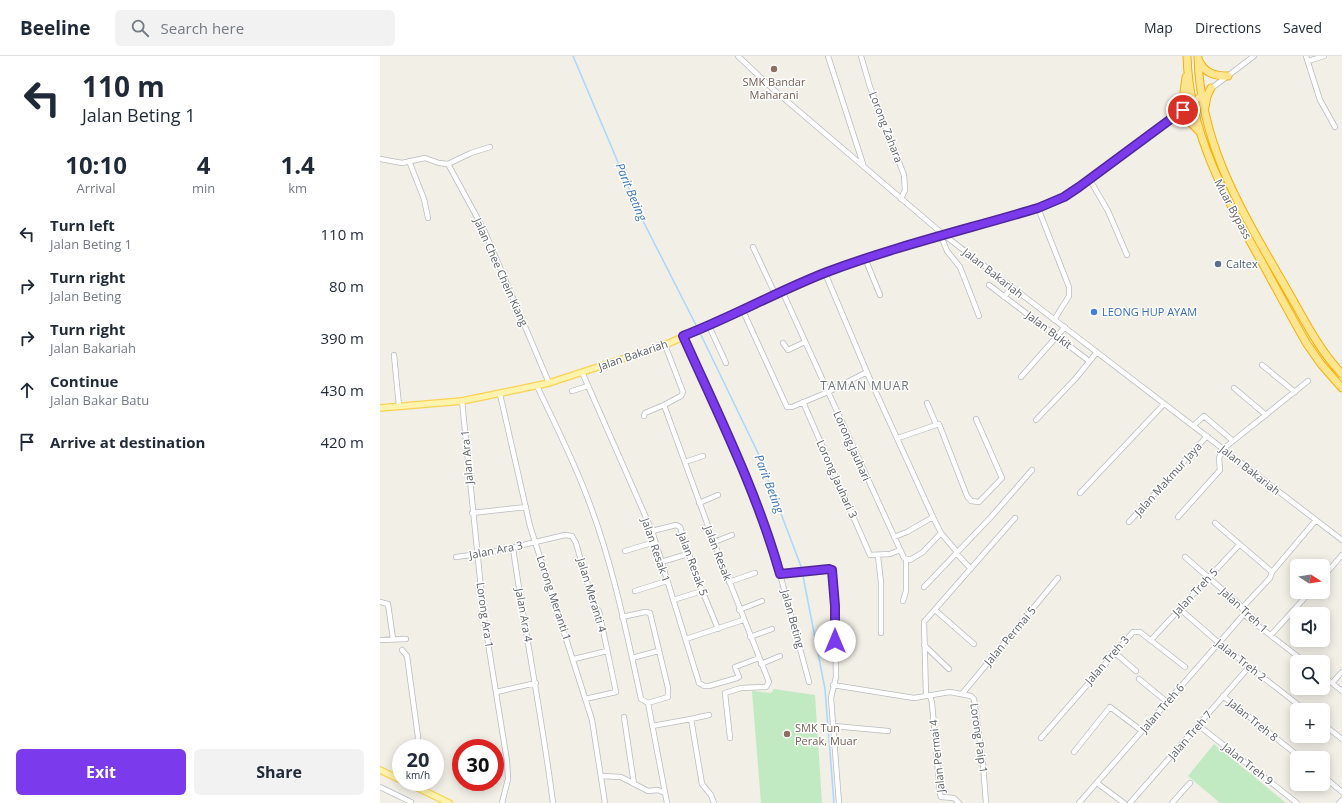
<!DOCTYPE html>
<html lang="en">
<head>
<meta charset="utf-8">
<style>
	:root { --surface:#fff; --page:#f2f2f3; --text:#1f2937; --muted:#747a83; --line:#e0e1e3; --accent:#7c3aed }
	body { margin:0; font-family:"Open Sans",sans-serif; background:var(--page); color:var(--text); height:100vh; display:flex; flex-direction:column; font-size:15px; white-space:nowrap }
	* { box-sizing:border-box; margin:0 }
	p { font-size:13px; color:var(--muted) }
	.icon { flex:none; width:22px; height:22px; fill:none; stroke:currentColor; stroke-width:2; stroke-linecap:round; stroke-linejoin:round }
	.map { position:relative; flex:1; overflow:hidden }
	.sheet { display:flex; flex-direction:column; background:var(--surface); width:380px }
	.sheet>* { flex:none }
	.banner { background:#fff; color:var(--text); overflow:hidden }
	.needle { width:26px; rotate:102deg }
	.buttons { position:absolute; left:910px; top:503px; display:grid; gap:8px }
	.buttons a { display:grid; place-items:center; width:40px; height:40px; border-radius:6px; background:var(--surface); box-shadow:0 2px 10px #0003; font-size:20px }
	.speed { position:absolute; left:12px; top:683px; display:flex; gap:8px; font-size:20px; font-weight:700; text-align:center }
	.speed>* { display:grid; place-content:center; width:52px; height:52px; border-radius:50%; background:var(--surface); box-shadow:0 2px 10px #0003; line-height:1 }
	.speed small { font-size:10px; font-weight:400 }
	.speed .limit { border:6px solid #d22; background:#fff; color:#111 }
	.pin { position:absolute; display:grid; place-items:center; width:34px; height:34px; color:#fff; margin:-17px; border:2px solid #fff; border-radius:50%; box-shadow:0 1px 4px #0007 }
	.me { position:absolute; width:44px; margin:-22px; rotate:0deg; stroke-linejoin:round; filter:drop-shadow(0 0 3px #0008) }
	.turn { display:flex; align-items:center; gap:14px; height:84px; padding:0 16px; font-size:18px }
	.turn .icon { width:52px; height:52px; stroke-width:2.5 }
	.turn b { display:block; font-size:28px; line-height:34px }
	.eta { display:flex; justify-content:space-evenly; align-items:center; height:68px; text-align:center }
	.eta b { font-size:24px; font-weight:700; line-height:28px }
	.cta { display:flex; gap:8px; margin-top:auto; padding:8px 16px }
	.cta a { flex:1; height:46px; border-radius:6px; background:var(--accent); color:#fff; font-size:16px; font-weight:700; line-height:46px; text-align:center }
	.cta a+a { background:var(--page); color:var(--text) }
	ul { padding:0; list-style:none }
	li { display:flex; align-items:center; gap:12px; height:52px; padding:0 16px }
	li div { flex:1 }
	li b { display:block; font-size:15px }
	li em { font-style:normal }
	header { display:flex; align-items:center; gap:24px; box-sizing:border-box; height:56px; padding:0 20px; background:var(--surface); border-bottom:1px solid var(--line) }
	header strong { font-size:19px }
	nav { display:flex; gap:22px; margin-inline-start:auto; font-size:14px }
	.search { width:280px; height:36px; background:var(--page); display:flex; align-items:center; gap:10px; box-sizing:border-box; padding:0 14px; border-radius:6px; color:var(--muted); font-size:15px }
	main { display:flex; flex:1; min-height:0 }
	.map>svg:first-child { display:block }
	.green { fill:#c1eac2 }
	.lines { fill:none; stroke-linecap:round; stroke-linejoin:round }
	.stream { stroke:#a8d7ff; stroke-width:1.5 }
	.minor-casing { stroke:#b8bcc0; stroke-width:6 }
	.major-casing { stroke:#fcd154; stroke-width:8 }
	.highway-casing { stroke:#f7af00; stroke-width:9 }
	.minor { stroke:#fff; stroke-width:4.5 }
	.major { stroke:#fff3ad; stroke-width:5.5 }
	.highway { stroke:#ffe58f; stroke-width:7 }
	.route-casing { stroke:#51269a; stroke-width:10 }
	.route { stroke:#7c3aed; stroke-width:7 }
	.education-dot { fill:#8d6e63; stroke:#fff; stroke-width:1.5 }
	.service-dot { fill:#5c6f8a; stroke:#fff; stroke-width:1.5 }
	.shop-dot { fill:#3f7fe0; stroke:#fff; stroke-width:1.5 }
	.labels { text-anchor:middle; stroke-width:3; stroke-linejoin:round; paint-order:stroke }
	.education-label { font-size:11px; fill:#785e54; stroke:#fff }
	.street-label { font-size:11px; fill:#5d6267; stroke:#fff }
	.service-label { font-size:11px; fill:#4e5e75; stroke:#fff; text-anchor:start }
	.shop-label { font-size:11px; fill:#366cbe; stroke:#fff; text-anchor:start }
	.water-label { font-size:12px; font-style:italic; fill:#3b76ba; stroke:#fff }
	.neighbourhood-label { font-size:12px; letter-spacing:1px; fill:#6e7479; stroke:#fff }
</style>
</head>
<body>
<header>
<strong>Beeline</strong>
<div class="search"><svg class="icon" aria-label="search" viewBox="0 0 24 24"><circle cx="10" cy="10" r="6"/><path d="M15 15l6 6"/></svg>Search here</div>
<nav><a>Map</a><a>Directions</a><a>Saved</a></nav>
</header>
<main>
<section class="sheet">
<div class="banner">
<div class="turn"><svg class="icon" aria-label="left" viewBox="0 0 24 24"><path d="M17 20v-9H6M10 6l-5 5 5 5"/></svg><div><b>110 m</b>Jalan Beting 1</div></div>
</div>
<div class="eta">
<div><b>10:10</b><p>Arrival</p></div>
<div><b>4</b><p>min</p></div>
<div><b>1.4</b><p>km</p></div>
</div>
<ul>
<li><svg class="icon" aria-label="left" viewBox="0 0 24 24"><path d="M17 20v-9H6M10 6l-5 5 5 5"/></svg><div><b>Turn left</b><p>Jalan Beting 1</p></div><em>110 m</em></li>
<li><svg class="icon" aria-label="right" viewBox="0 0 24 24"><path d="M7 20v-9h11M14 6l5 5-5 5"/></svg><div><b>Turn right</b><p>Jalan Beting</p></div><em>80 m</em></li>
<li><svg class="icon" aria-label="right" viewBox="0 0 24 24"><path d="M7 20v-9h11M14 6l5 5-5 5"/></svg><div><b>Turn right</b><p>Jalan Bakariah</p></div><em>390 m</em></li>
<li><svg class="icon" aria-label="ahead" viewBox="0 0 24 24"><path d="M12 20V5M6 11l6-6 6 6"/></svg><div><b>Continue</b><p>Jalan Bakar Batu</p></div><em>430 m</em></li>
<li><svg class="icon" aria-label="arrive" viewBox="0 0 24 24"><path d="M6 21V4h12l-3 4 3 4H6"/></svg><div><b>Arrive at destination</b></div><em>420 m</em></li>
</ul>
<div class="cta"><a>Exit</a><a>Share</a></div>
</section>
<div class="map">
<svg width="962" height="747" viewBox="0 0 962 747">
	<rect width="100%" height="100%" fill="#f1efe6"/>
	<path class="green" d="M394,633L435,639L442,747H381L372,635L391,637Z
		M834,688L906,747H840L808,720Z"/>
	<g class="lines">
		<path class="stream" d="M193,0L262,163L316,269
			M321,279L378,397L422,513
			M423,520L445,633L454,747"/>
		<defs>
			<path id="minor" d="M358,0L394,34L564,179L962,484
				M448,0L483,108
				M481,0L490,31L524,119L525,134L521,143
				M926,0L940,44L955,71
				M928,5L944,0
				M829,34L874,0
				M0,103L22,107L45,102L59,107L68,108L91,97L110,91
				M29,105L44,143L48,162
				M68,108L104,174L169,327
				M710,124L728,155L747,199
				M658,152L689,231V240L674,264
				M561,180L567,195L580,211L599,260
				M373,191L396,240
				M485,202L500,239
				M445,217L489,321L553,461L561,477L577,496
				M609,229L709,305
				M403,237L524,502L530,504L543,496L561,477
				M624,241L632,231
				M363,255L407,351H412L448,336L487,316
				M329,270L346,307
				M303,280L355,397L393,492L429,626
				M403,287L408,294L425,286
				M285,289L303,336L301,340L284,349L335,489L389,626L386,631L361,632L345,637L350,682
				M14,299L19,350
				M882,309L915,336
				M202,316L272,475L319,627L324,630H329L357,622L359,621L355,611L379,602
				M641,321L685,271
				M157,330C174,366 192,401 206,438C232,504 246,574 261,643L268,647L288,641V632L270,557L265,556L242,561
				M854,332L886,359
				M192,335L208,330
				M120,338L150,470L212,664L225,747
				M82,345L104,562L127,705L128,723L122,747
				M423,346L490,499L510,498L520,494
				M547,347L556,368
				M264,360L265,357L284,349
				M656,364L696,322L717,296
				M813,370L824,360L853,385
				M518,382L559,368L587,440L591,445L599,446L622,422L596,363
				M305,406L323,400
				M700,437L784,348
				M319,447L338,439
				M92,457L146,451
				M798,461L840,414L839,402L843,393L928,325
				M749,466L827,380
				M835,467L892,516
				M272,475L296,469L300,471L315,517L338,573
				M514,481L527,476L553,461
				M334,486L352,479
				M133,492C145,577 162,661 173,747
				M245,495L275,486
				M576,497L591,513
				M498,500L501,527V577
				M76,501L113,496L185,479L192,480L196,487L214,551L219,555L236,636L205,643
				M805,501L859,548L868,562L925,606
				M281,506L308,498
				M401,518L449,513L452,516L455,550L456,621L451,642L459,747
				M943,521L962,499
				M349,526L375,517
				M544,531L611,461L652,414
				M255,535L287,525
				M293,544L322,535
				M523,545L526,535V504
				M0,546L8,548L13,583
				M862,552L890,522L892,516L936,464
				M800,553L839,587L925,654
				M359,554L382,545
				M555,554L594,588
				M891,579L930,536
				M370,581L392,573
				M306,583L363,564
				M0,584L26,583
				M771,584L859,489
				M544,589L569,613
				M22,594L27,600L38,681L37,692
				M734,596L756,615
				M252,602L278,595
				M194,603L227,595
				M381,608L400,600
				M943,620L962,635
				M759,623L787,646
				M952,627L962,616
				M453,629L534,642L570,636L591,640L594,643L603,708L606,747
				M116,636L156,627
				M582,638L678,522
				M546,639L544,566L635,462
				M550,639L552,647L560,738L561,741L574,742L579,747
				M843,640L921,702
				M268,647L287,747
				M329,659L311,663L322,728L331,739L334,747
				M244,661L254,728
				M943,668L962,683
				M818,669L917,747
				M272,670L311,663
				M454,670L508,675
				M661,682L753,576H760L805,611
				M694,696L730,651L762,675
				M221,720L241,721L268,735L278,734L285,737
				M943,720L962,736
				M717,727L744,747
				M0,731L31,746
				M699,747L865,557
				M750,747L869,611
				M792,747L810,727
				M959,747L962,744"/>
			<path id="major" d="M0,352L82,345L169,327L285,289L445,217L485,202L658,152L684,141L699,131L821,40
				M0,714L21,724
				M26,726L69,747"/>
			<path id="highway" d="M807,0C809,78 847,144 884,210C898,236 912,262 927,288L941,308L962,332
				M818,0C820,90 863,157 906,232C923,261 938,293 962,318
				M819,5C825,17 834,20 848,20
				M806,21L803,44L793,62L810,66L819,75
				M825,51L827,40L831,32"/>
		</defs>
		<use href="#minor" class="minor-casing"/>
		<use href="#major" class="major-casing"/>
		<use href="#highway" class="highway-casing"/>
		<use href="#minor" class="minor"/>
		<use href="#major" class="major"/>
		<use href="#highway" class="highway"/>
	</g>
	<g class="lines">
		<defs>
			<path id="route" d="M455,585V550L452,514L449,513L400,518C377,436 338,358 303,280C352,261 398,235 447,216C516,190 588,173 658,152L684,141L699,131L803,54"/>
		</defs>
		<use href="#route" class="route-casing"/>
		<use href="#route" class="route"/>
	</g>
	<g class="education-dot">
		<circle cx="394" cy="13" r="4"/>
		<circle cx="407" cy="678" r="4"/>
	</g>
	<circle class="service-dot" cx="838" cy="208" r="4"/>
	<circle class="shop-dot" cx="714" cy="256" r="4"/>
	<g class="labels">
		<g class="education-label">
			<text x="394" y="30">SMK Bandar<tspan x="394" dy="13">Maharani</tspan></text>
			<text x="415" y="676" text-anchor="start">SMK Tun<tspan x="415" dy="13">Perak, Muar</tspan></text>
		</g>
		<g class="street-label">
			<text transform="translate(506 71) rotate(69)" y="4">Lorong Zahara</text>
			<text transform="translate(853 153) rotate(62)" y="4">Muar Bypass</text>
			<text transform="translate(121 216) rotate(66)" y="4">Jalan Chee Chein Kiang</text>
			<text transform="translate(613 217) rotate(38)" y="4">Jalan Bakariah</text>
			<text transform="translate(669 274) rotate(37)" y="4">Jalan Bukit</text>
			<text transform="translate(253 299) rotate(-19)" y="4">Jalan Bakariah</text>
			<text transform="translate(472 390) rotate(66)" y="4">Lorong Jauhari</text>
			<text transform="translate(87 401) rotate(-95)" y="4">Jalan Ara 1</text>
			<text transform="translate(870 414) rotate(38)" y="4">Jalan Bakariah</text>
			<text transform="translate(457 423) rotate(66)" y="4">Lorong Jauhari 3</text>
			<text transform="translate(788 423) rotate(-48)" y="4">Jalan Makmur Jaya</text>
			<text transform="translate(116 494) rotate(-11)" y="4">Jalan Ara 3</text>
			<text transform="translate(276 494) rotate(71)" y="4">Jalan Resak 1</text>
			<text transform="translate(338 497) rotate(69)" y="4">Jalan Resak</text>
			<text transform="translate(313 508) rotate(70)" y="4">Jalan Resak 5</text>
			<text transform="translate(815 536) rotate(-47)" y="4">Jalan Treh 5</text>
			<text transform="translate(212 539) rotate(73)" y="4">Jalan Meranti 4</text>
			<text transform="translate(174 542) rotate(72)" y="4">Lorong Meranti 1</text>
			<text transform="translate(864 554) rotate(43)" y="4">Jalan Treh 1</text>
			<text transform="translate(105 559) rotate(82)" y="4">Lorong Ara 1</text>
			<text transform="translate(144 559) rotate(80)" y="4">Jalan Ara 4</text>
			<text transform="translate(413 563) rotate(75)" y="4">Jalan Beting</text>
			<text transform="translate(630 580) rotate(-50)" y="4">Jalan Permai 5</text>
			<text transform="translate(727 604) rotate(-49)" y="4">Jalan Treh 3</text>
			<text transform="translate(861 604) rotate(38)" y="4">Jalan Treh 2</text>
			<text transform="translate(782 652) rotate(-49)" y="4">Jalan Treh 6</text>
			<text transform="translate(873 664) rotate(39)" y="4">Jalan Treh 8</text>
			<text transform="translate(810 679) rotate(-49)" y="4">Jalan Treh 7</text>
			<text transform="translate(599 682) rotate(82)" y="4">Lorong Paip 1</text>
			<text transform="translate(557 700) rotate(-96)" y="4">Jalan Permai 4</text>
			<text transform="translate(868 708) rotate(38)" y="4">Jalan Treh 9</text>
		</g>
		<g class="service-label">
			<text x="846" y="212">Caltex</text>
		</g>
		<g class="shop-label">
			<text x="722" y="260">LEONG HUP AYAM</text>
		</g>
		<g class="water-label">
			<text transform="translate(251 136) rotate(67)" y="4">Parit Beting</text>
			<text transform="translate(389 428) rotate(69)" y="4">Parit Beting</text>
		</g>
		<g class="neighbourhood-label">
			<text x="485" y="334">TAMAN MUAR</text>
		</g>
	</g>
</svg>
<div class="buttons">
<a><svg class="needle" viewBox="-14 -14 28 28"><path d="M0-13l5 13h-10z" fill="#e53935"/><path d="M0 13l5-13h-10z" fill="#747a83"/></svg></a>
<a><svg class="icon" aria-label="sound" viewBox="0 0 24 24"><path d="M4 9h4l5-4v14l-5-4H4zM17 9q2 3 0 6"/></svg></a>
<a><svg class="icon" aria-label="search" viewBox="0 0 24 24"><circle cx="10" cy="10" r="6"/><path d="M15 15l6 6"/></svg></a>
<a>+</a>
<a>−</a>
</div>
<div class="speed"><div>20<small>km/h</small></div><div class="limit">30</div></div>
<div class="pin" style="left:803px;top:54px;background:#d93025"><svg class="icon" aria-label="arrive" viewBox="0 0 24 24"><path d="M6 21V4h12l-3 4 3 4H6"/></svg></div>
<svg class="me" style="left:455px;top:585px" viewBox="-20 -20 40 40"><circle r="19" fill="#fff"/><path d="M0-13L10 11 0 6-10 11z" fill="#7c3aed"/></svg>
</div>
</main>
</body>
</html>
